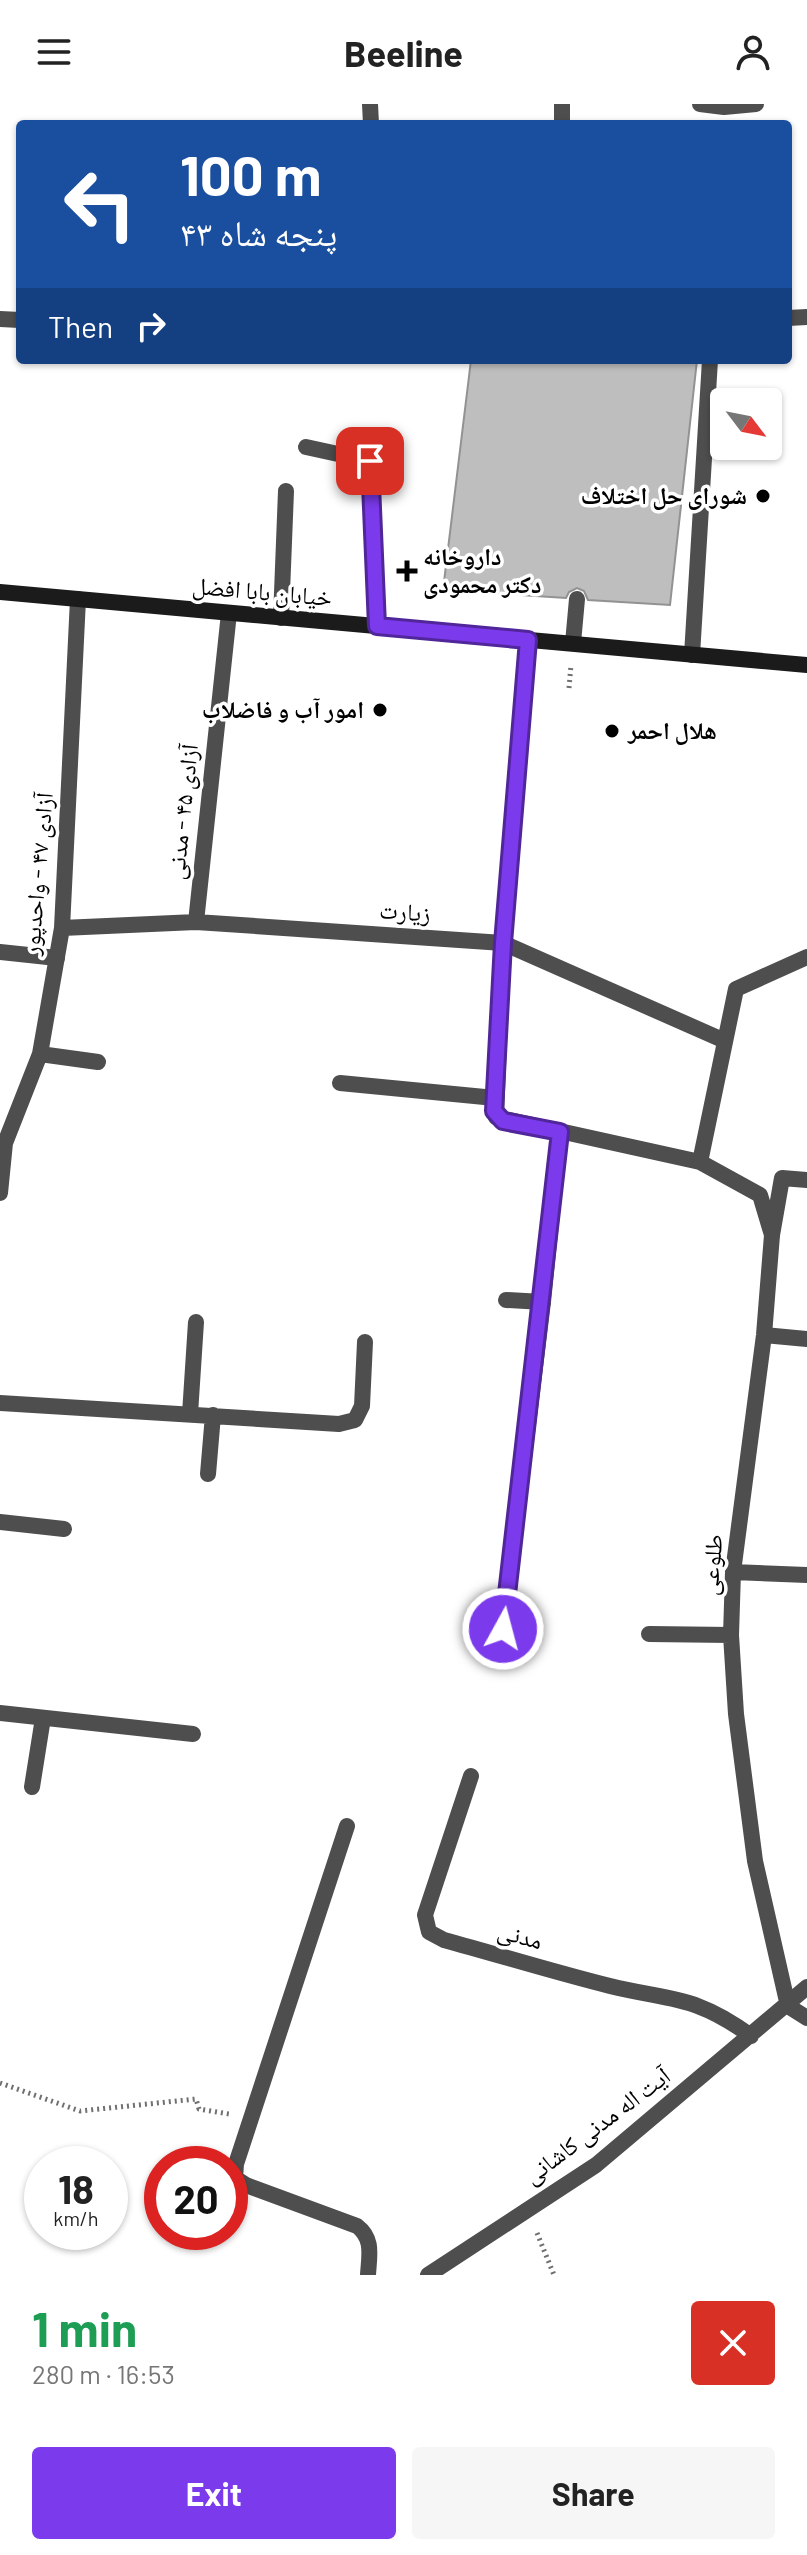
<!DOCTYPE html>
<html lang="en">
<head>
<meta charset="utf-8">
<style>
	:root { --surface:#fff; --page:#f6f6f6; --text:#222; --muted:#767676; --accent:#7c3aed }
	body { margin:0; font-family:Barlow,"Noto Naskh Arabic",sans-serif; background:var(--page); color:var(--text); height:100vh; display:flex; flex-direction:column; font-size:30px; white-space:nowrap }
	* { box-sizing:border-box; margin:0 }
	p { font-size:26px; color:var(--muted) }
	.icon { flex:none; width:44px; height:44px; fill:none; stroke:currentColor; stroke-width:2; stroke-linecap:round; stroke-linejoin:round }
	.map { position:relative; height:2171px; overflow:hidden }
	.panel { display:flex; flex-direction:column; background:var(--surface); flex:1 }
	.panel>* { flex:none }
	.hud { position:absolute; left:16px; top:16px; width:776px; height:244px; border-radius:8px; box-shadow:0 2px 6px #0004; background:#1a4fa0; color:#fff; overflow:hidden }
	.needle { width:52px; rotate:122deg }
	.tools { position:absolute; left:710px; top:284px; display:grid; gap:16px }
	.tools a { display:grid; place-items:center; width:72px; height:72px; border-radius:8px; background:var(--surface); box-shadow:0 2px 6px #0004; font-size:40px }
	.speed { position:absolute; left:24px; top:2042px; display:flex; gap:16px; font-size:40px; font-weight:700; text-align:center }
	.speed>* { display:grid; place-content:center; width:104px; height:104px; border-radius:50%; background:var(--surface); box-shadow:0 2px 6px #0004; line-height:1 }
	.speed small { font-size:20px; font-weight:400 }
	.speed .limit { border:12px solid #d22; background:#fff; color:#111 }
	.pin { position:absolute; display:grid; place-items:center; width:68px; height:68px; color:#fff; margin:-34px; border-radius:16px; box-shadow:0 4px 12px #0006 }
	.me { position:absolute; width:88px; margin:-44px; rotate:7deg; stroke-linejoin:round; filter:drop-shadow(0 0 6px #0008) }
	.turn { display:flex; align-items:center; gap:28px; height:168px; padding:0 32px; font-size:36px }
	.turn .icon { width:104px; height:104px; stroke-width:2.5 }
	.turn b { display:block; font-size:56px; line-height:68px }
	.then { display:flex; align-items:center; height:76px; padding:0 32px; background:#0003; gap:16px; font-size:30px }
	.round { display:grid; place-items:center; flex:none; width:84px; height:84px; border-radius:8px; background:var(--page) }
	.head { display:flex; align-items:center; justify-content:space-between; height:136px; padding:0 32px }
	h1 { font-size:48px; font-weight:700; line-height:60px; color:#1e9e55 }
	.button { display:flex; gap:16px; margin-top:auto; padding:16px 32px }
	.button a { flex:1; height:92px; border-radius:8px; background:var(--accent); color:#fff; font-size:32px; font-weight:700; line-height:92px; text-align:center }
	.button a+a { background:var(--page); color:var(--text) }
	header { display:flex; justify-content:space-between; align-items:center; height:104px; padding:0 32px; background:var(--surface); font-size:36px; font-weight:700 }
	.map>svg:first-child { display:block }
	.building { fill:#bebebe; stroke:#929292; stroke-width:2 }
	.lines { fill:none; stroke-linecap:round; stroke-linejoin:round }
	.path { stroke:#707070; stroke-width:5; stroke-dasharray:2 4; stroke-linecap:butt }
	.lane { stroke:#4e4e4e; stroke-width:16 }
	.street { stroke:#4e4e4e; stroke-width:16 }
	.secondary { stroke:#1b1b1b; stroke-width:16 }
	.route-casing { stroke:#51269a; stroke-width:20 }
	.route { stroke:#7c3aed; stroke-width:14 }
	.poi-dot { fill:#000; stroke:#fff; stroke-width:3 }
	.labels { text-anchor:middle; stroke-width:7; stroke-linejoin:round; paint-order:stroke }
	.poi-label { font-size:24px; font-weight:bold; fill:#000; stroke:#fff; text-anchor:end }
	.street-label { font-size:24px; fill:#000; stroke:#fff }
</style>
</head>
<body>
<header><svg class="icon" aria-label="menu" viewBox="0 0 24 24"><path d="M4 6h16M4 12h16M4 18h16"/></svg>Beeline<svg class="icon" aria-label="person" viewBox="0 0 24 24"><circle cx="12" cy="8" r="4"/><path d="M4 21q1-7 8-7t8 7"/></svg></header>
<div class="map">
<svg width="807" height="2171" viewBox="0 0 807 2171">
	<rect width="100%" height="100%" fill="#fff"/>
	<path class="building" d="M471,256H697L670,501L588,496L584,487L577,484L569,488L566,494L443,486Z"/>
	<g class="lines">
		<path class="path" d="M569,584L571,561
			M0,1979L80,2007L196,1995L199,2005L229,2010
			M537,2129L554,2171"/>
		<path class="lane" d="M281,514L286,387
			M573,539L577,495
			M0,848L57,854
			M772,1131L782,1074L807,1076
			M503,1525L543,1198
			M32,1683L43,1614"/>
		<path class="street" d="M370,0L371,20
			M700,0L724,3L756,0
			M562,20V0
			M788,214L807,213
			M0,215L20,216
			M306,343L370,357L377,522
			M528,536L503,839L496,1013L700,1058L760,1091L772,1131L764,1231L733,1468L731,1531L736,1610L755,1757L788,1902
			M692,551L710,256
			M196,818L229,509
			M62,824L196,818L503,839L725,937
			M40,950L98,958
			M340,979L495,994
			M700,1058L736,885L807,853
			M0,1089L5,1039L40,950L62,824L78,495
			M506,1196L543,1198L560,1028
			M764,1231L807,1235
			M0,1299L339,1320L355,1316L362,1302L365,1238
			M190,1310L196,1218
			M208,1370L213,1311
			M0,1418L64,1425
			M733,1468L807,1471
			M649,1530L731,1531
			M0,1609L193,1630
			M471,1672L425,1811L429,1828L444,1836C499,1851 554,1868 610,1882C672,1897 695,1891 751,1932
			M347,1722L236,2060L235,2074L246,2081L357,2122C374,2135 369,2152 368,2171
			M788,1902L807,1914
			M428,2171L596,2061L807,1883"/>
		<path class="secondary" d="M0,488L807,561"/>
	</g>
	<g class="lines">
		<defs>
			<path id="route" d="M370,357L377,522L528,536L503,839L494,1007L503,1017L560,1028L503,1525"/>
		</defs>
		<use href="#route" class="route-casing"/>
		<use href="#route" class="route"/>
	</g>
	<g class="poi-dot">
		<circle cx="763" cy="392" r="8"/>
		<path d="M403 455h8v8h8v8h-8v8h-8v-8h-8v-8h8z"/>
		<circle cx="380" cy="606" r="8"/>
		<circle cx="612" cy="627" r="8"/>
	</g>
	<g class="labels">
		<g class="poi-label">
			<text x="747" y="400">شورای حل اختلاف</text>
			<text x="423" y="461" text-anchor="start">داروخانه<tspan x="423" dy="28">دکتر محمودی</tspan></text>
			<text x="364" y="614">امور آب و فاضلاب</text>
			<text x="628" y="635" text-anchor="start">هلال احمر</text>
		</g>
		<g class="street-label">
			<text transform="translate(262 488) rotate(5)" y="8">خیابان بابا افضل</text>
			<text transform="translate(183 708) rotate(-84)" y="8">آزادی ۴۵ - مدنی</text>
			<text transform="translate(38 770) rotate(-85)" y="8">آزادی ۴۷ - واحدپور</text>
			<text transform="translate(405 808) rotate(4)" y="8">زیارت</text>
			<text transform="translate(712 1461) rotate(-85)" y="8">طلوعی</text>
			<text transform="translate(520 1832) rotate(15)" y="8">مدنی</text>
			<text transform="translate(597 2022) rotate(-37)" y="8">آیت اله مدنی کاشانی</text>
		</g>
	</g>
</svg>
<div class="tools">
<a><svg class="needle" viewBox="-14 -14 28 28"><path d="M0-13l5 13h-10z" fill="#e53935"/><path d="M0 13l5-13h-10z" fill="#767676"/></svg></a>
</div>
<div class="speed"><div>18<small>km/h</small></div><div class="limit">20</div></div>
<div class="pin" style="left:370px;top:357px;background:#d93025"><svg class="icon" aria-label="arrive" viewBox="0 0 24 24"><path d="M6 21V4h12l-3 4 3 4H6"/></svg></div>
<svg class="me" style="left:503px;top:1525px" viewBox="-20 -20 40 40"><circle r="17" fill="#7c3aed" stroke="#fff" stroke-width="3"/><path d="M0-11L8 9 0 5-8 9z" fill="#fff"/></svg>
<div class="hud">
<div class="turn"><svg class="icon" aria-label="left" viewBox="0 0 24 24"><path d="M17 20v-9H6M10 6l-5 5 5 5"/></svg><div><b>100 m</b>پنجه شاه ۴۳</div></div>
<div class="then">Then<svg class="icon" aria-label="right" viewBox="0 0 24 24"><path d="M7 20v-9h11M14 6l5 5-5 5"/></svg></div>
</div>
</div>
<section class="panel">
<div class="head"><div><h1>1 min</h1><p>280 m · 16:53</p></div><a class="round" style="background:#d93025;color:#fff"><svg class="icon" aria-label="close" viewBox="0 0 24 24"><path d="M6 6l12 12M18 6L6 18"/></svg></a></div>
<div class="button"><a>Exit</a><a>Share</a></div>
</section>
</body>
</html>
